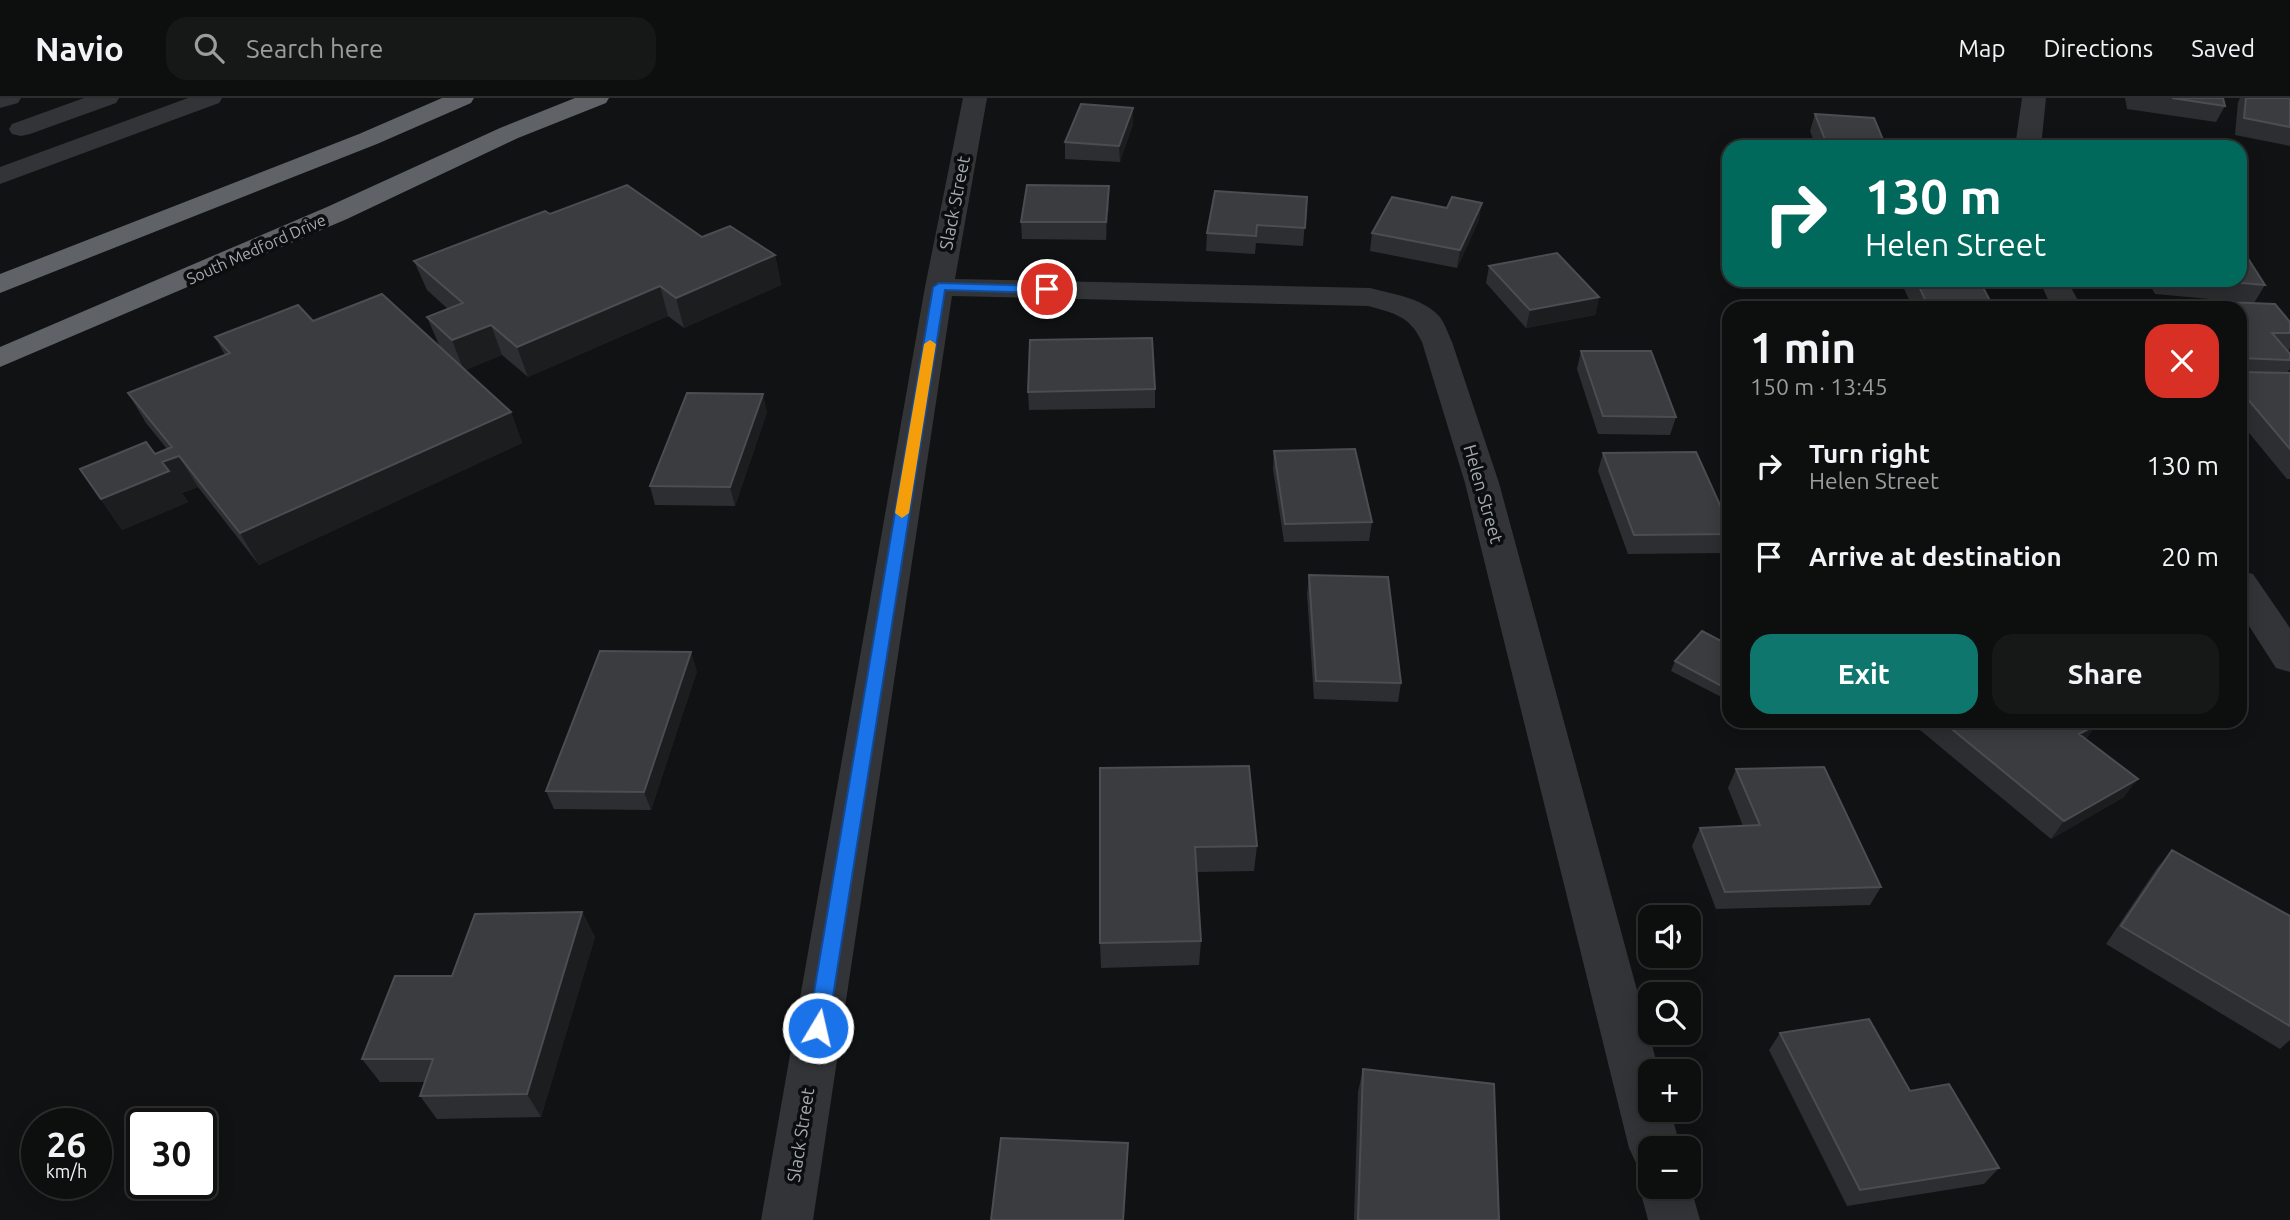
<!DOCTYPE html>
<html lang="en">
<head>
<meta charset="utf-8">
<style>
	:root { --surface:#0d0e0e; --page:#161717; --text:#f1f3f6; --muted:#9a9c9e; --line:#2d2e2e; --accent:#0f766e }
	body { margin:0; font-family:Ubuntu,sans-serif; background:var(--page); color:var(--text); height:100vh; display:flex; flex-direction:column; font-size:26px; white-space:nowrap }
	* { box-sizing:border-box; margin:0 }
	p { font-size:23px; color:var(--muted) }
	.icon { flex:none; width:38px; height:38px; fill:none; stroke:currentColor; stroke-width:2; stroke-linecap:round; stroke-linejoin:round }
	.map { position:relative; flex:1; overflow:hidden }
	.details { position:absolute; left:1722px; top:203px; width:525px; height:427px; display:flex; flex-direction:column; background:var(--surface); border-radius:21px; box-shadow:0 4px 18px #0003,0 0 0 2px var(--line) }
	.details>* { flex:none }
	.guide { position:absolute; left:1722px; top:42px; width:525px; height:147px; border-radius:21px; box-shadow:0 4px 18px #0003,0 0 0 2px var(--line); background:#00695c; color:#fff; overflow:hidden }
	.controls { position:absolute; left:1638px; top:807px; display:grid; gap:14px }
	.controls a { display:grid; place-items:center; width:63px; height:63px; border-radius:14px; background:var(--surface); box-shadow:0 4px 18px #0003,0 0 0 2px var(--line); font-size:35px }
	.speed { position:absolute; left:21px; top:1010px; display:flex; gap:14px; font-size:35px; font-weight:700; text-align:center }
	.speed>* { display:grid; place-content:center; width:91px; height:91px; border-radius:50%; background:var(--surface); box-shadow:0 4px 18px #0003,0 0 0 2px var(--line); line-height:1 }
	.speed small { font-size:18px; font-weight:400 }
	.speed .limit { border:4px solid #111; border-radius:10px; background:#fff; color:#111 }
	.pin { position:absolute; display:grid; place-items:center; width:60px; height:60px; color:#fff; margin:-30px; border:4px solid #fff; border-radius:50%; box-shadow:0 2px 7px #0007 }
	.me { position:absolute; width:77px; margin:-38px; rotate:9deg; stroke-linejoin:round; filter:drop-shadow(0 0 5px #0008) }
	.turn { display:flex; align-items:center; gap:24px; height:147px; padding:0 28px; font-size:32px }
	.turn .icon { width:91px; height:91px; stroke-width:2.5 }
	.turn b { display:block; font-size:49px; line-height:60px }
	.round { display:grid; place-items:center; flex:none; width:74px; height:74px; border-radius:21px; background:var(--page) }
	.head { display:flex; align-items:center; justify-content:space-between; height:119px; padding:0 28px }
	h1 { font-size:42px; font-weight:700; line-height:52px }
	.button { display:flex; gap:14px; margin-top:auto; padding:14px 28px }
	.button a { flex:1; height:80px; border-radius:21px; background:var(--accent); color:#fff; font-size:28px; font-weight:700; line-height:80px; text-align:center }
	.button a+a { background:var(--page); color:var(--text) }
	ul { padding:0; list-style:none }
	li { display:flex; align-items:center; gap:21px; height:91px; padding:0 28px }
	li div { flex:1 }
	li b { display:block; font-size:26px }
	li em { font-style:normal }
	header { display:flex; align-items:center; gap:42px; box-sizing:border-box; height:98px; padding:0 35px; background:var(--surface); border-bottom:2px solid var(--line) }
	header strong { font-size:33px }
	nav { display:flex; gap:38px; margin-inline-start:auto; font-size:24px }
	.search { width:490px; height:63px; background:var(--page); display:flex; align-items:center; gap:18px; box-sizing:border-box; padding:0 24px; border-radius:21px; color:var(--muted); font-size:26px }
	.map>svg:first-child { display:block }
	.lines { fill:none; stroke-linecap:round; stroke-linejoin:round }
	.minor { fill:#333437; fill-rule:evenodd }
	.highway { fill:#5f6368; fill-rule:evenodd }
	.wall { fill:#2d2e31 }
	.shaded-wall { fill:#1c1d1f }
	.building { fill:#3a3c3f; stroke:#4a4d51; stroke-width:2 }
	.route { fill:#1a73e8; stroke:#114b97; stroke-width:2 }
	.slow { fill:#f59e0b }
	.labels { text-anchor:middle; stroke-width:7; stroke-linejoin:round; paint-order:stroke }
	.far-street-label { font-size:16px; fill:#a4abb2; stroke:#0c0d0e }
	.street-label { font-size:18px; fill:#a4abb2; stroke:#0c0d0e }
</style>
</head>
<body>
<header>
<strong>Navio</strong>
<div class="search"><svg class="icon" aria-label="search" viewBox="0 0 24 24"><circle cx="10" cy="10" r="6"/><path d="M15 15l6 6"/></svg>Search here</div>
<nav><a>Map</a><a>Directions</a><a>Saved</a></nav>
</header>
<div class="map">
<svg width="2290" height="1122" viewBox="0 0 2290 1122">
	<rect width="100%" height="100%" fill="#111213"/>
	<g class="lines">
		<path class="minor" d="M0,0H21L18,5L0,10Z
			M84,0H119L116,5L30,36L21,38L12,36L9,31L12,26Z
			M188,0H222L219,5L0,86V69Z
			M963,0H987L955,181L1370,190C1392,196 1423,200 1439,218C1445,225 1448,236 1452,244L1499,385L1659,973H1650V1012H1670L1681,1050H1650V1088H1689V1083L1700,1122H1648L1639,1088L1646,1071L1637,1067L1629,1050L1465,385L1422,244C1410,218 1394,215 1368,208L952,198L813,1122H761L925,189Z
			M2022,0H2046L2041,49H2015Z
			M2039,182H2067L2082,210H2052Z
			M2240,473L2253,476L2290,530V574L2276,570L2240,514Z"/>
		<path class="highway" d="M442,0H474L471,5L377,46L0,195V176L359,36Z
			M575,0H609L606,5L518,40L347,121L0,269V249L327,109L500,30Z"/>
	</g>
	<path class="wall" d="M2125,0H2223L2225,8L2216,24L2127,11Z
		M2240,0H2290V48L2235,37L2238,4Z
		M1815,16L1886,49H1816L1810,33Z
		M1133,26L1120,64L1065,61V44Z
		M1307,99L1303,148L1256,145L1255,156L1206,153L1207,135Z
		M1109,105L1106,142L1022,141L1021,124Z
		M550,116L702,139L775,157L781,187L684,230L668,218L528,279L502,257L465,272L511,314L522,345L259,467L198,389L182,395L188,404L122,432L80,371L155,356L167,351L146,325L128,295L225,257L215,239L313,223L440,249L427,219L448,211L427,192L414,163Z
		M1479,122L1457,170L1370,153L1372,135Z
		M1489,168L1599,199L1595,217L1526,230L1486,185Z
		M1900,182H1979L1994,210H1913Z
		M2147,182H2240L2265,187L2254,205L2155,196Z
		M2173,202L2275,206L2290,224V250L2288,254L2290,256V271L2287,275H2290V381H2287L2240,324V210H2168Z
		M1581,253L1676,319L1670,337L1598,336L1577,271Z
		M1155,291V310L1029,312L1028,294Z
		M767,314L735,408L655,407L650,388Z
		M1274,353L1372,424L1369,443L1284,444L1273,371Z
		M1603,355L1729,427V446L1726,455L1628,456L1598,373Z
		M1309,477L1401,585L1398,604L1314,601L1307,496Z
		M1729,547V603L1671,573L1675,563Z
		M697,573L651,712L554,711L546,693Z
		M1916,623H2090L2096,627L2086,641L2124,699L2051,741L1914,627Z
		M1100,670L1257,748L1254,773L1197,774L1201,843L1199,867L1101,870L1100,845Z
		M1736,671L1881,789L1870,807L1716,811L1692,748L1700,730L1743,728L1728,690Z
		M2172,752L2290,818V942L2280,951L2106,846L2157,770Z
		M582,814L595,839L541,1019L437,1021L420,998L425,984H380L362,961L452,878Z
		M1780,935L1910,993L1999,1070L1984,1086L1847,1108L1769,952Z
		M1363,971L1499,1122H1354L1358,994Z"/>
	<path class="shaded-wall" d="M1133,10V26L1120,64L1119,48Z
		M1109,88V105L1106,142V124Z
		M1482,105L1479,122L1457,170L1460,152Z
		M775,157L781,187L684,230L676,200Z
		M660,188L668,218L528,279L517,249Z
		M1599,199L1595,217L1526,230L1530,212Z
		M491,227L502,257L464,273L452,242Z
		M763,296L767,314L735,408L730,389Z
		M511,314L522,345L259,467L240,435Z
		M179,358L198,389L182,395L188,404L122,432L101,401L162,364Z
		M691,554L697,573L651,712L644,694Z
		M2096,627L2083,646L2079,636Z
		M2138,681L2124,699L2051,741L2064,723Z
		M582,814L595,839L541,1019L527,996Z
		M1128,1045V1061L1124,1122H1123Z"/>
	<path class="building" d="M2172,0H2223L2225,8Z
		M2246,0H2290V29L2244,20Z
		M1081,6L1133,10L1119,48L1065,44Z
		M1815,16L1874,20L1886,49H1828Z
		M627,87L702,139L730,128L775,157L676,200L660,188L517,249L491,227L452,242L427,219L463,205L414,163L545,113L550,116Z
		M1027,87L1109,88L1106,124H1021Z
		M1215,93L1307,99L1305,130L1257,127L1256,138L1207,135Z
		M1392,99L1447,110L1452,99L1482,105L1460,152L1372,135Z
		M2240,148L2265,187L2208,182H2240Z
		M1557,155L1599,199L1530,212L1489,168Z
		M1916,182H1979L1994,210H1929Z
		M382,196L511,314L240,435L179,358L162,364L169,373L101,401L80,371L146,344L155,356L172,349L128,295L230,255L215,239L298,207L313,223Z
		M2173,202L2275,206L2290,224V235H2272L2290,256V262L2240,260V210H2180Z
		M1152,240L1155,291L1028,294L1030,242Z
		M1581,253H1651L1676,319L1603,318Z
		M2240,274L2290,275V351L2240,292Z
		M687,295L763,296L730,389L650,388Z
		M1355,351L1372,424L1285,426L1274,353Z
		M1696,354L1729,427V436L1634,437L1603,355Z
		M1309,477L1388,479L1401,585L1316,583Z
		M1702,533L1729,547V592L1675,563Z
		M600,553L691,554L644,694L546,693Z
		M1942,623H2090L2096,627L2079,636L2138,681L2064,723Z
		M1249,668L1257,748L1195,749L1201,843L1100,845V670Z
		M1824,669L1881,789L1725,794L1700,730L1760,727L1736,671Z
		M2172,752L2290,818V928L2121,828Z
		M582,814L527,996L420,998L433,961H362L395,878H452L475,816Z
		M1869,921L1910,993L1949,986L1999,1070L1860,1092L1780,935Z
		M1363,971L1494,986L1499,1122H1358Z
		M1001,1040L1128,1045L1123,1122H991Z"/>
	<path class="route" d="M939,185L1047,188L1053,191L1047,195L945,192L828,930L825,936L818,939L811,936L808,930L933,189Z"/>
	<path class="slow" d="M930,242L936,246L909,415L902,420L895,415L924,246Z"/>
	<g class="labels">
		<g class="far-street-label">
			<text transform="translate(256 151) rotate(-24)" y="6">South Medford Drive</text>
		</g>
		<g class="street-label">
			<text transform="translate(955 105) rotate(-79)" y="6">Slack Street</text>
			<text transform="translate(1483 396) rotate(74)" y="6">Helen Street</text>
			<text transform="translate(801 1037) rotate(-81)" y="6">Slack Street</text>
		</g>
	</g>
</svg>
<div class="controls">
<a><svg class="icon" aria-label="sound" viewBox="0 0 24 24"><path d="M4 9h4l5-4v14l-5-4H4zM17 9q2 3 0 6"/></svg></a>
<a><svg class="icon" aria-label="search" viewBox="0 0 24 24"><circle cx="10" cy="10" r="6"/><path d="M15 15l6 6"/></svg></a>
<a>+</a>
<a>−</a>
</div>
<div class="speed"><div>26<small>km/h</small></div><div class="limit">30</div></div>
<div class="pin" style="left:1047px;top:191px;background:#d93025"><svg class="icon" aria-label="arrive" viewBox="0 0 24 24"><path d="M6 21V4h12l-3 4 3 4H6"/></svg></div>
<svg class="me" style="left:818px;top:930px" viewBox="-20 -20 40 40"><circle r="17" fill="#1a73e8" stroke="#fff" stroke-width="3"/><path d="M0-11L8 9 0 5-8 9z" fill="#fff"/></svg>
<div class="guide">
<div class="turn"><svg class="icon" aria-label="right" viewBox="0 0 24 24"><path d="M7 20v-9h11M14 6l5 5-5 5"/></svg><div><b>130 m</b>Helen Street</div></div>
</div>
<section class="details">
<div class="head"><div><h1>1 min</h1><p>150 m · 13:45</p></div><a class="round" style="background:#d93025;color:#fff"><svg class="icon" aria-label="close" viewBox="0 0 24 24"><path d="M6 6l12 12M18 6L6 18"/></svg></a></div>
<ul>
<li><svg class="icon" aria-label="right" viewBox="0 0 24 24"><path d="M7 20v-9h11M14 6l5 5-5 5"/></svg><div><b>Turn right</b><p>Helen Street</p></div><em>130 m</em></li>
<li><svg class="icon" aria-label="arrive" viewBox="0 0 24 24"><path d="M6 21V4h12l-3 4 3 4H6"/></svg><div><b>Arrive at destination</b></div><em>20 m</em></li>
</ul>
<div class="button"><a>Exit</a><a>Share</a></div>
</section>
</div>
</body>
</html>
